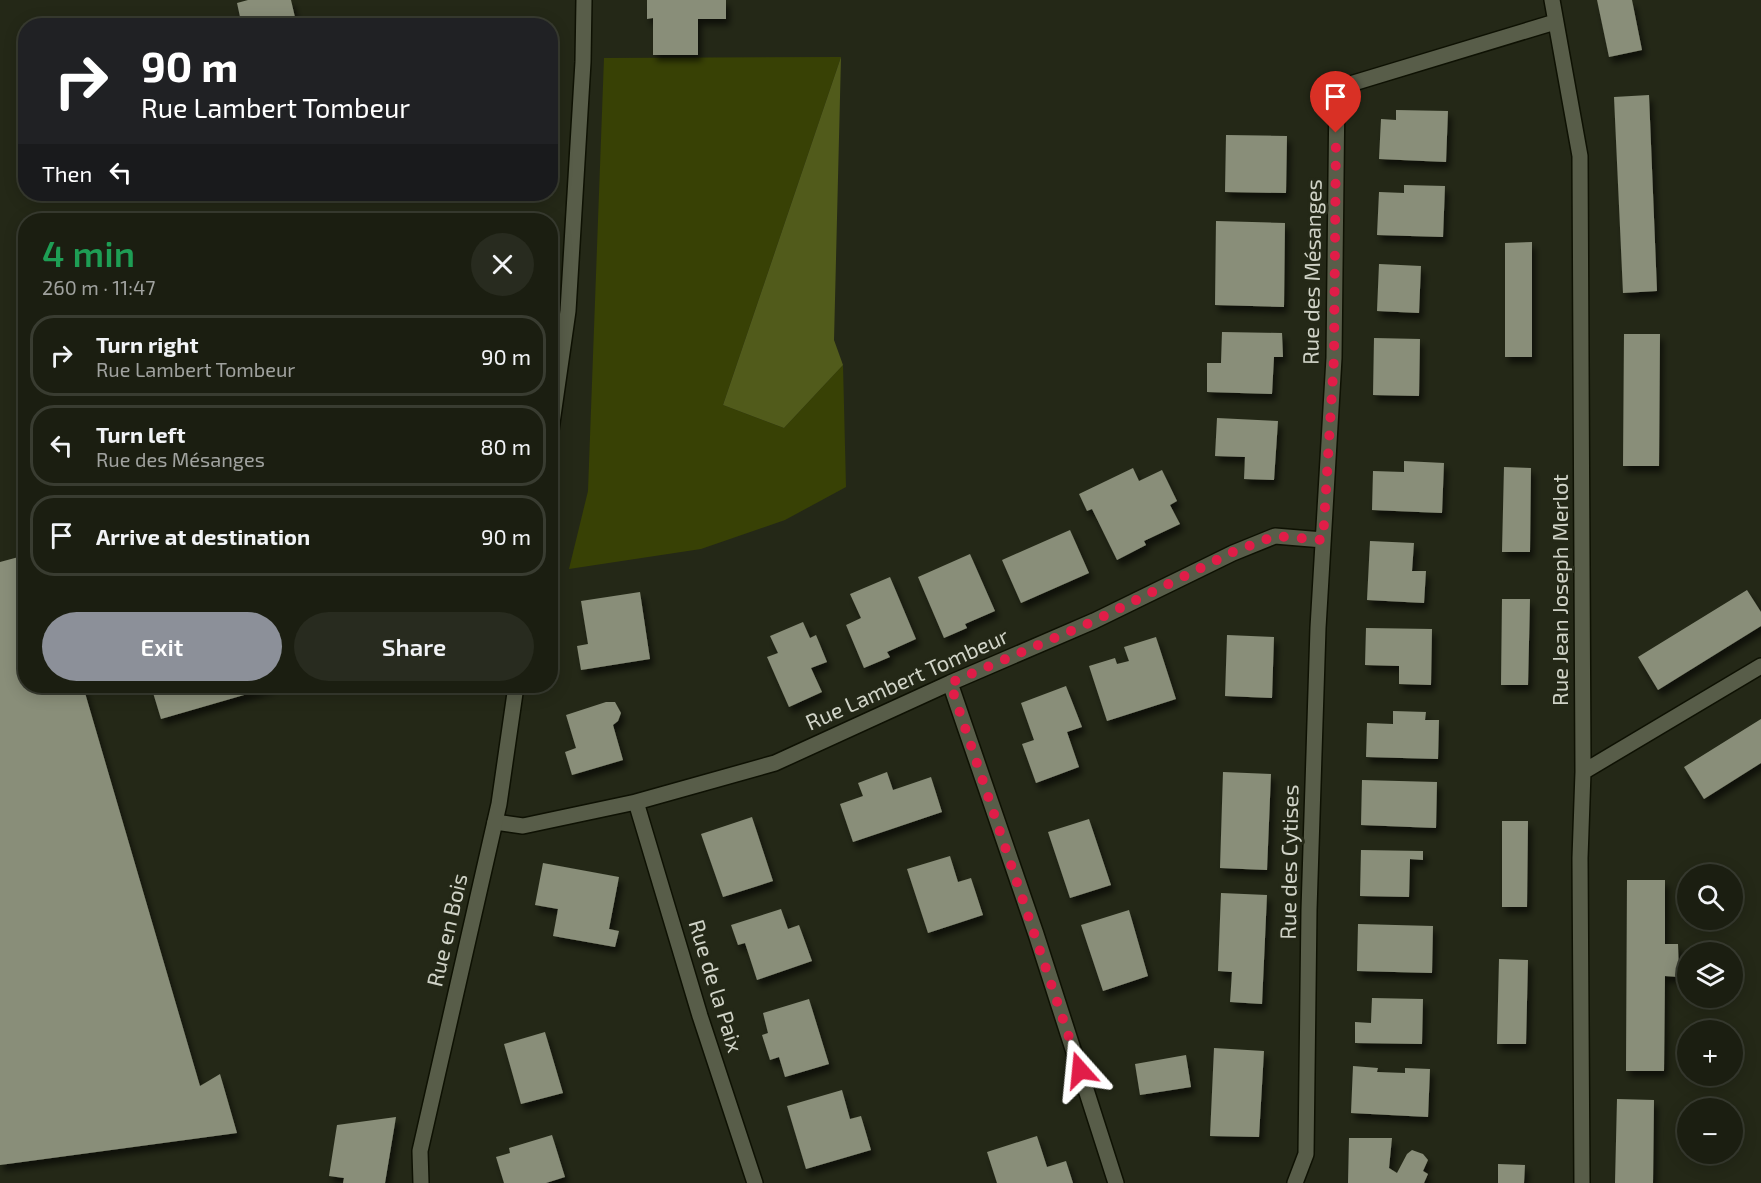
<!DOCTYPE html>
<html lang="en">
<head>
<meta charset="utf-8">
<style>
	:root { --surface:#1b1e11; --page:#282b1f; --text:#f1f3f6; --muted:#a0a29f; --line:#393c31; --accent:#8c9099 }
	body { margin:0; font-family:"Exo 2",sans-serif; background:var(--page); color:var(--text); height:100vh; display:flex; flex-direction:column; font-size:22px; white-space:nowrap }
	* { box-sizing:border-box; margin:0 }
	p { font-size:20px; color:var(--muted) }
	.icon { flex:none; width:33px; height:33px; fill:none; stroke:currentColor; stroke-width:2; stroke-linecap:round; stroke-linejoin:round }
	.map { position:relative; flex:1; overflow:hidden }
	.sheet { position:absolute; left:18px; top:213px; width:540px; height:480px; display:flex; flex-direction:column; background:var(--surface); border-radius:24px; box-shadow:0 3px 15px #0003,0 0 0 2px var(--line) }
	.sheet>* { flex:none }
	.banner { position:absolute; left:18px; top:18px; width:540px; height:183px; border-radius:24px; box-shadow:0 3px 15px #0003,0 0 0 2px var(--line); background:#202124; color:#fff; overflow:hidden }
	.controls { position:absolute; left:1677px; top:864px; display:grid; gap:12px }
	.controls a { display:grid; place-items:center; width:66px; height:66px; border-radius:50%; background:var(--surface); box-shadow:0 3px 15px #0003,0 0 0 2px var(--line); font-size:30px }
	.pin { position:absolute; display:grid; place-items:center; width:51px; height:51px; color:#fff; margin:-62px -26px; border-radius:50% 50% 50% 0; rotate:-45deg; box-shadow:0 0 6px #0007 }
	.pin .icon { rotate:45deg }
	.me { position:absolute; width:66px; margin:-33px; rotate:342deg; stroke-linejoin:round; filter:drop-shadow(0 0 4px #0008) }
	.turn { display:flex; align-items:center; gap:21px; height:126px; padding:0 24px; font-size:27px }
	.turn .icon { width:78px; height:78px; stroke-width:2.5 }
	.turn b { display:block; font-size:42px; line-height:51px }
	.then { display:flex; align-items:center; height:57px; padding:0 24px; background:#0003; gap:12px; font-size:22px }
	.round { display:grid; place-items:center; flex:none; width:63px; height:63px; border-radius:32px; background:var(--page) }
	.headline { display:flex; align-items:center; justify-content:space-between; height:102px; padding:0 24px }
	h1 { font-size:36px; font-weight:600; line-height:45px; color:#1e9e55 }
	.primary-button { display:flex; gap:12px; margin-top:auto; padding:12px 24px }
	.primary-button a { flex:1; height:69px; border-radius:36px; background:var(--accent); color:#fff; font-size:24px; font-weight:600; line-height:69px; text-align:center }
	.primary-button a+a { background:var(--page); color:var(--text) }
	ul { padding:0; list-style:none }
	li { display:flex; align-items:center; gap:18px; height:81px; margin:0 12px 9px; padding:0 12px; border:3px solid var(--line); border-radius:24px }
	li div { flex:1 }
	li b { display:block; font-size:22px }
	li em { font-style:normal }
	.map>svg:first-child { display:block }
	.green { fill:#384105 }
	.forest { fill:#515b1b }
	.building { fill:#898e79; filter:url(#shadow) }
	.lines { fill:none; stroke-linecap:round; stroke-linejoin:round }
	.minor-casing { stroke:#0e1103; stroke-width:18 }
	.tertiary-casing { stroke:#0e1103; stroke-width:18 }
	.minor { stroke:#585d49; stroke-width:15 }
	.tertiary { stroke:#585d49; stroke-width:15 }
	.route { stroke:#e11d48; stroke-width:10; stroke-dasharray:0 18 }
	.labels { text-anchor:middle; stroke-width:6; stroke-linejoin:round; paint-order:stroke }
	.street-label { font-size:22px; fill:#d0d3c7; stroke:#242817 }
</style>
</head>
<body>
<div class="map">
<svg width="1761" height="1183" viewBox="0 0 1761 1183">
	<defs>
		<filter id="shadow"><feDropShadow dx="3.5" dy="6" stdDeviation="3" flood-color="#0009"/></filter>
	</defs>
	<rect width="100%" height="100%" fill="#242817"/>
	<path class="green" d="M841,57L723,405L784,428L843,365L846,487L785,520L701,549L569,569L588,491L604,58Z"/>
	<path class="forest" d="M841,57L834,340L843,365L784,428L723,405Z"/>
	<path class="building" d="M248,0H291L297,26H242L237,3Z
		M647,0H726V19H698V55H653V18L647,19Z
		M1597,0H1632L1642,50L1609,57Z
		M1649,95L1657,291L1623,293L1614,97Z
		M1396,110L1448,111L1446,162L1379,159L1381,119L1396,120Z
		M1226,135L1287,136L1286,193L1225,192Z
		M1404,185L1445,186L1443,237L1377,235L1379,192L1404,193Z
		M1216,221L1285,223L1284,307L1215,305Z
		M1532,242V357H1505V243Z
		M1379,264L1421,266L1419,313L1377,311Z
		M1222,332L1282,333L1283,357H1274L1272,394L1207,392V363H1221Z
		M1624,334H1660L1659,466H1623Z
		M1374,338L1420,339L1419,396L1373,395Z
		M1217,418L1278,421L1274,480L1244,479L1245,457L1215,456Z
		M1404,461L1444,463L1442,513L1372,510L1373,471L1404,472Z
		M1504,467L1531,468L1530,552H1502Z
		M1133,468L1139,481L1162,470L1177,501L1170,505L1180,524L1144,541L1146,545L1117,560L1092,509L1087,511L1079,494Z
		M1070,530L1089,573L1021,603L1002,560Z
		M1370,541L1414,543L1412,571H1426L1424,603L1367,600Z
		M970,554L995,611L965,624L967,628L944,638L918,577Z
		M26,555V686H83L200,1086L220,1074L237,1133L0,1165V562Z
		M890,577L916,639L887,652L890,657L864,668L846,625L861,618L850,594Z
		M1747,590L1761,612V626L1658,690L1638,657Z
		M640,592L650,659L581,670L577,646L588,644L581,601Z
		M1502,599H1530L1528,685H1501Z
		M803,622L810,638L816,635L827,662L811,668L822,692L789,707L767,657L778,653L770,636Z
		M1366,628L1432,629L1431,685L1399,684V666L1365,665Z
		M1227,635L1274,637L1272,698L1225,696Z
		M1156,637L1176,699L1107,721L1089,666L1115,658L1117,664L1129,661L1124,647Z
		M151,686H275L161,719Z
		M1066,686L1082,727L1067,732L1079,767L1036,783L1022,744L1034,740L1021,703Z
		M606,702H615L621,713L618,721L613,725L623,760L572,775L565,752L576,748L566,715Z
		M1393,711L1426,712L1425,720H1439L1438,759L1366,757L1367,723L1393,724Z
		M1761,719V763L1704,799L1684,767Z
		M887,772L893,790L931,777L942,812L853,842L840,804L863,796L858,783Z
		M1223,772L1271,774L1267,870L1220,868Z
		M1362,780L1437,782L1436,828L1361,825Z
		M752,817L773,881L723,897L701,834Z
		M1089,819L1111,885L1070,898L1048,832Z
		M1502,821H1528L1527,907H1502Z
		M1361,850L1423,851V860L1410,859L1409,897L1360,896Z
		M950,856L958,882L971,878L983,915L928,933L907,869Z
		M543,863L619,877L609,929L619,931L615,947L553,936L558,909L535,905Z
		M1627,880H1665V944H1678L1679,977L1665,976L1664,1071H1626Z
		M1221,893L1267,895L1262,1004L1230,1002L1232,972L1218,971Z
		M781,909L788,929L799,925L812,961L757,980L745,943L738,945L731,925Z
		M1129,910L1148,976L1103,991L1081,925Z
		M1358,924L1433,926L1432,973L1357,971Z
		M1499,959L1528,960L1526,1044H1497Z
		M1372,998L1423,999L1422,1044L1355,1043V1022L1371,1023Z
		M809,999L829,1064L785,1077L779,1057L770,1060L762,1035L768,1033L763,1013Z
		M545,1032L563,1093L521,1104L504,1044Z
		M1214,1048L1264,1051L1259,1137L1210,1136Z
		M1186,1055L1191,1087L1140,1095L1135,1064Z
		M1353,1066L1378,1068L1377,1072L1405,1073V1068L1430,1069L1428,1117L1351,1113Z
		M842,1090L850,1119L861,1116L871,1150L806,1169L787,1106Z
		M1617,1099L1654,1100L1653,1183H1615Z
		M396,1117L385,1183H343L344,1178L329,1176L337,1125Z
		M552,1135L565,1177L546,1183H504L496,1157L510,1153L509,1148Z
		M1037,1136L1047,1167L1066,1161L1073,1183H997L987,1152Z
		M1349,1138H1392L1389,1168L1397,1173L1407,1154L1412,1150L1423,1154L1428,1160L1423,1171L1428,1174L1424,1183H1348Z
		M1498,1164L1525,1165L1524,1183H1498Z"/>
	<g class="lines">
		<defs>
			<path id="minor" d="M1552,0L1580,156L1583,772L1580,858L1582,1183
				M950,683L1036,934L1116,1183
				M1583,772L1761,666
				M636,802L700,1016L755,1183
				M495,822L523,826L636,802L775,763L950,683L1094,621L1233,553L1275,536L1323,540
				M1295,1183L1306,1154L1309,910L1318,628L1334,358L1337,88L1555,22"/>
			<path id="tertiary" d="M550,437L568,311L583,62L584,0
				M421,1183L420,1151L499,804L516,686"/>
		</defs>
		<use href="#minor" class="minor-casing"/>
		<use href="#tertiary" class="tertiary-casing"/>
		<use href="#minor" class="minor"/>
		<use href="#tertiary" class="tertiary"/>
	</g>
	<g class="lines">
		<path class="route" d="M1080,1070L950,683L1094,621L1233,552L1275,536L1323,540L1334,358L1336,133"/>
	</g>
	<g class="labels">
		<g class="street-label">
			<text transform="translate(1312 272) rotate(-89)" y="8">Rue des Mésanges</text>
			<text transform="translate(1560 590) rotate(-90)" y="8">Rue Jean Joseph Merlot</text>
			<text transform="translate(907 679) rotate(-24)" y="8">Rue Lambert Tombeur</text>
			<text transform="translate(1289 862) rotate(-89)" y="8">Rue des Cytises</text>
			<text transform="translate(447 930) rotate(-77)" y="8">Rue en Bois</text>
			<text transform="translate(716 986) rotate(73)" y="8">Rue de la Paix</text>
		</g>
	</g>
</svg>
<div class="controls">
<a><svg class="icon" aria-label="search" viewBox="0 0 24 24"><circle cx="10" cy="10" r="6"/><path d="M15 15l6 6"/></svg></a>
<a><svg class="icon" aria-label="layers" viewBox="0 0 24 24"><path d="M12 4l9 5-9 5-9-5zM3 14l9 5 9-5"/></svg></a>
<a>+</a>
<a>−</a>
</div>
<div class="pin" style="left:1336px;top:133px;background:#d93025"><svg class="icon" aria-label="arrive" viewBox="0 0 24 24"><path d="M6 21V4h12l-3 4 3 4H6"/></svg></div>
<svg class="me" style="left:1080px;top:1070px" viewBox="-20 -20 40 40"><path d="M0-17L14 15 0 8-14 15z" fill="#e11d48" stroke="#fff" stroke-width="4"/></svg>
<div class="banner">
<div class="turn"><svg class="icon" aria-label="right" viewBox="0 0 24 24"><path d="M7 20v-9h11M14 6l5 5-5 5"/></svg><div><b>90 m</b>Rue Lambert Tombeur</div></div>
<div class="then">Then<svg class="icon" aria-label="left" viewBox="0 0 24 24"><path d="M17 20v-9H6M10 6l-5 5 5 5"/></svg></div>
</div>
<section class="sheet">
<div class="headline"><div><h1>4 min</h1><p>260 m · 11:47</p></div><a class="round"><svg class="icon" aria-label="close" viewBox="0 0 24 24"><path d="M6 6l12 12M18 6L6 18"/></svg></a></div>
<ul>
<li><svg class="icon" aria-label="right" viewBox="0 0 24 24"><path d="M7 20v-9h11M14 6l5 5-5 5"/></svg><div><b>Turn right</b><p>Rue Lambert Tombeur</p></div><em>90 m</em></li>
<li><svg class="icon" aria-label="left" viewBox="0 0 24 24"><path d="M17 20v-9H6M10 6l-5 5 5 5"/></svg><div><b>Turn left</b><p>Rue des Mésanges</p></div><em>80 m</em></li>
<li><svg class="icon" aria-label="arrive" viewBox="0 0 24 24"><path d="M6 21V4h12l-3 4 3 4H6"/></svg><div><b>Arrive at destination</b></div><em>90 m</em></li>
</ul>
<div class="primary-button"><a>Exit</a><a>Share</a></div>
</section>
</div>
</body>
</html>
